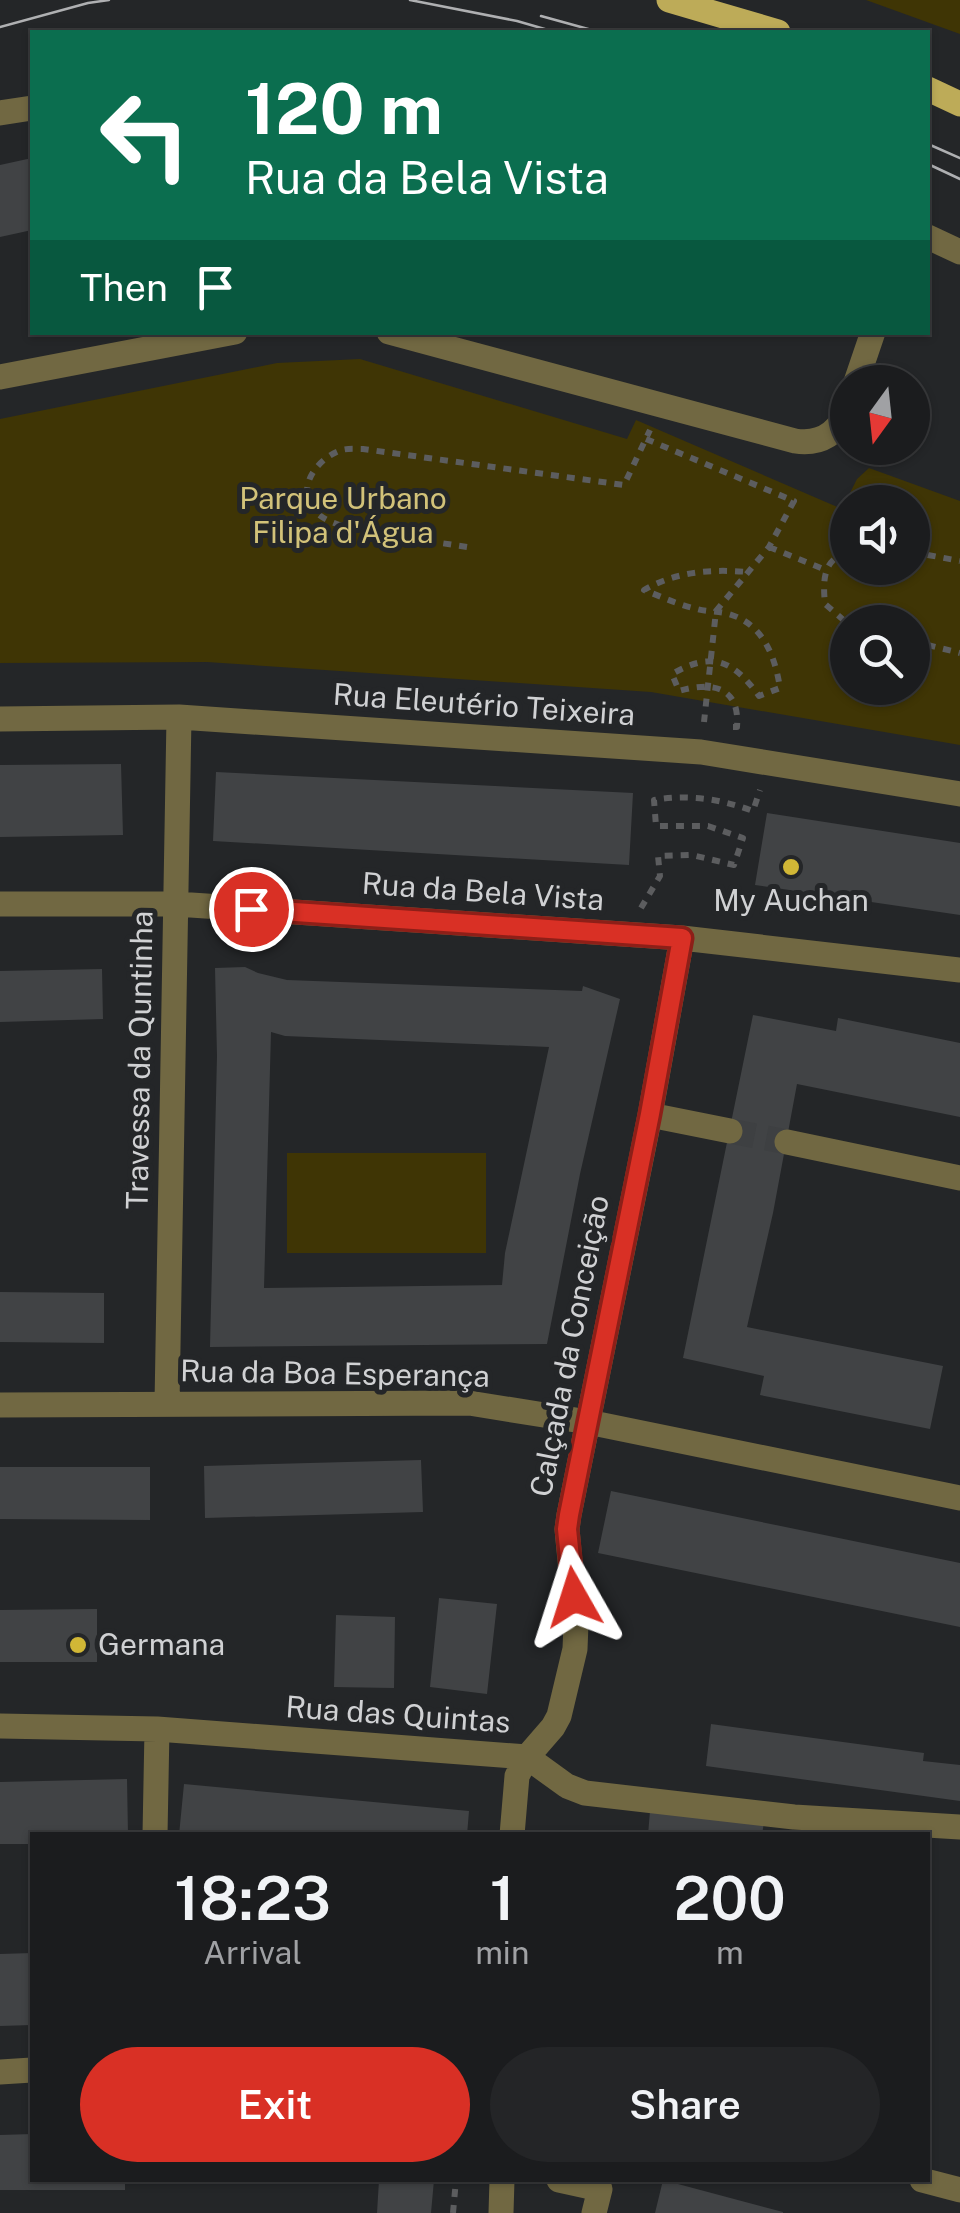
<!DOCTYPE html>
<html lang="en">
<head>
<meta charset="utf-8">
<style>
	:root { --surface:#1b1c1e; --page:#242527; --text:#f1f3f6; --muted:#a0a1a4; --line:#393a3c; --accent:#d93025 }
	body { margin:0; font-family:"Public Sans",sans-serif; background:var(--page); color:var(--text); height:100vh; display:flex; flex-direction:column; font-size:38px; white-space:nowrap }
	* { box-sizing:border-box; margin:0 }
	p { font-size:32px; color:var(--muted) }
	.icon { flex:none; width:55px; height:55px; fill:none; stroke:currentColor; stroke-width:2; stroke-linecap:round; stroke-linejoin:round }
	.map { position:relative; flex:1; overflow:hidden }
	.sheet { position:absolute; left:30px; top:1832px; width:900px; height:350px; display:flex; flex-direction:column; background:var(--surface); border-radius:0px; box-shadow:0 2px 8px #0004,0 0 0 2px var(--line) }
	.sheet>* { flex:none }
	.guide { position:absolute; left:30px; top:30px; width:900px; height:305px; border-radius:0px; box-shadow:0 2px 8px #0004,0 0 0 2px var(--line); background:#0b6e4f; color:#fff; overflow:hidden }
	.needle { width:65px; rotate:195deg }
	.controls { position:absolute; left:830px; top:365px; display:grid; gap:20px }
	.controls a { display:grid; place-items:center; width:100px; height:100px; border-radius:50%; background:var(--surface); box-shadow:0 2px 8px #0004,0 0 0 2px var(--line); font-size:50px }
	.pin { position:absolute; display:grid; place-items:center; width:85px; height:85px; color:#fff; margin:-42px; border:5px solid #fff; border-radius:50%; box-shadow:0 2px 10px #0007 }
	.me { position:absolute; width:110px; margin:-55px; rotate:354deg; stroke-linejoin:round; filter:drop-shadow(0 0 8px #0008) }
	.turn { display:flex; align-items:center; gap:35px; height:210px; padding:0 50px; font-size:45px }
	.turn .icon { width:130px; height:130px; stroke-width:2.5 }
	.turn b { display:block; font-size:70px; line-height:85px }
	.then { display:flex; align-items:center; height:95px; padding:0 50px; background:#0003; gap:20px; font-size:38px }
	.eta { display:flex; justify-content:space-evenly; align-items:center; height:170px; text-align:center }
	.eta b { font-size:60px; font-weight:600; line-height:70px }
	.action { display:flex; gap:20px; margin-top:auto; padding:20px 50px }
	.action a { flex:1; height:115px; border-radius:60px; background:var(--accent); color:#fff; font-size:40px; font-weight:600; line-height:115px; text-align:center }
	.action a+a { background:var(--page); color:var(--text) }
	.map>svg:first-child { display:block }
	.green { fill:#3f3505; fill-rule:evenodd }
	.building { fill:#414345; fill-rule:evenodd }
	.lines { fill:none; stroke-linecap:round; stroke-linejoin:round }
	.minor-tunnel { stroke:#3e4042; stroke-width:25; stroke-dasharray:25 12; stroke-linecap:butt }
	.path { stroke:#5c5d5f; stroke-width:6; stroke-dasharray:8 8; stroke-linecap:butt }
	.minor { stroke:#716842; stroke-width:25 }
	.major { stroke:#bdab58; stroke-width:25 }
	.tram { stroke:#afb0b2; stroke-width:2.5 }
	.route-casing { stroke:#8d1f18; stroke-width:25 }
	.route { stroke:#d93025; stroke-width:18 }
	.poi-dot { fill:#d1b736; stroke:#242628; stroke-width:4 }
	.labels { text-anchor:middle; stroke-width:10; stroke-linejoin:round; paint-order:stroke }
	.park-label { font-size:30px; fill:#d2c279; stroke:#242628 }
	.street-label { font-size:30px; fill:#d0d1d3; stroke:#242628 }
	.poi-label { font-size:30px; fill:#d0d1d3; stroke:#242628 }
</style>
</head>
<body>
<div class="map">
<svg width="960" height="2213" viewBox="0 0 960 2213">
	<rect width="100%" height="100%" fill="#242628"/>
	<path class="green" d="M866,0H960V34Z
		M360,359L627,439L636,420L842,509L857,479L869,468L960,501V745L651,692L207,662L0,663V419L277,363ZM912,502V568H848V502ZM848,622H912V688H848Z
		M486,1153V1253H287V1153Z"/>
	<path class="building" d="M32,158V230L0,237V165Z
		M121,764L123,835L0,837V765Z
		M216,772L633,793L629,865L213,841Z
		M767,813L960,843V915L755,885Z
		M245,967L258,973L287,980L582,991L583,986L620,999L580,1174L547,1344L210,1347L217,1056L215,968ZM271,1032L285,1036L549,1047L505,1253L502,1285L264,1288Z
		M102,969L103,1019L0,1022V971Z
		M753,1015L836,1031L838,1018L960,1043V1117L797,1084L773,1213L747,1327L943,1366L930,1429L760,1395L764,1376L683,1358Z
		M0,1292L104,1293V1343L0,1342Z
		M421,1460L423,1512L205,1518L204,1466Z
		M0,1467H150V1520L0,1519Z
		M611,1491L960,1563V1627L598,1553Z
		M439,1598L497,1604L487,1694L430,1687Z
		M97,1609V1662H0V1610Z
		M336,1615L395,1617L394,1688L334,1687Z
		M711,1724L924,1753L923,1761L960,1765V1801L706,1766Z
		M127,1779L128,1835H32V1844H0V1782Z
		M184,1784L469,1811L467,1835H179Z
		M650,1811L764,1822L762,1835H648Z
		M32,1953V2025L0,2026V1954Z
		M32,2134V2180H125V2190H0V2135Z
		M379,2180H434L431,2213H377Z
		M663,2180L783,2212V2213H655Z"/>
	<g class="lines">
		<path class="minor-tunnel" d="M730,1131L787,1142"/>
		<path class="path" d="M646,439L794,501L769,547L716,611L704,722
			M467,547L350,529C337,524 322,520 314,510C296,488 316,460 339,451C346,448 355,449 363,449L624,485L650,430
			M769,547L826,570
			M912,552L960,561
			M848,553C822,558 823,583 825,604L848,624
			M912,641L960,653
			M733,727H737C740,687 713,681 679,691L672,674C712,651 733,660 759,696L780,688C775,656 763,624 729,614C718,611 707,612 697,609C679,605 662,597 644,590C677,571 712,569 748,572
			M641,908L660,876L658,856L692,855L734,865L743,838L708,826H656L654,800C689,794 720,799 753,811L760,790
			M453,2213L456,2180"/>
		<path class="minor" d="M0,113L32,108
			M928,237L960,252
			M389,332L795,441C821,445 839,433 848,408
			M0,377L235,332
			M856,382L873,332
			M0,719L179,717L701,752L960,794
			M0,904H176L682,938L960,970
			M650,1115L730,1131
			M787,1142L960,1178
			M167,1404L179,717
			M0,1405L469,1403L588,1422L960,1498
			M0,1726L157,1729L527,1757L567,1786L585,1793L794,1817L960,1827
			M155,1835L157,1729
			M512,1835L517,1776L527,1757L553,1727L559,1716L575,1649L576,1624L567,1529L569,1515L650,1115L682,938
			M0,2072L32,2070
			M559,2180L600,2189L594,2213
			M922,2180L960,2190
			M501,2213L502,2180"/>
		<path class="major" d="M669,0L778,32
			M928,89L960,104"/>
		<path class="tram" d="M410,0L517,21L555,32
			M541,16L599,32
			M0,27L88,3L109,0
			M928,144L960,158
			M928,164L960,179"/>
	</g>
	<g class="lines">
		<defs>
			<path id="route" d="M251,909L682,938L650,1114L569,1515L567,1529L574,1597"/>
		</defs>
		<use href="#route" class="route-casing"/>
		<use href="#route" class="route"/>
	</g>
	<g class="poi-dot">
		<circle cx="791" cy="867" r="10"/>
		<circle cx="78" cy="1645" r="10"/>
	</g>
	<g class="labels">
		<g class="park-label">
			<text x="343" y="509">Parque Urbano<tspan x="343" dy="34">Filipa d'Água</tspan></text>
		</g>
		<g class="street-label">
			<text transform="translate(484 705) rotate(4)" y="10">Rua Eleutério Teixeira</text>
			<text transform="translate(483 892) rotate(4)" y="10">Rua da Bela Vista</text>
			<text transform="translate(140 1060) rotate(-89)" y="10">Travessa da Quntinha</text>
			<text transform="translate(570 1346) rotate(-79)" y="10">Calçada da Conceição</text>
			<text transform="translate(335 1374) rotate(1)" y="10">Rua da Boa Esperança</text>
			<text transform="translate(398 1715) rotate(4)" y="10">Rua das Quintas</text>
		</g>
		<g class="poi-label">
			<text x="791" y="911">My Auchan</text>
			<text x="98" y="1655" text-anchor="start">Germana</text>
		</g>
	</g>
</svg>
<div class="controls">
<a><svg class="needle" viewBox="-14 -14 28 28"><path d="M0-13l5 13h-10z" fill="#e53935"/><path d="M0 13l5-13h-10z" fill="#a0a1a4"/></svg></a>
<a><svg class="icon" aria-label="sound" viewBox="0 0 24 24"><path d="M4 9h4l5-4v14l-5-4H4zM17 9q2 3 0 6"/></svg></a>
<a><svg class="icon" aria-label="search" viewBox="0 0 24 24"><circle cx="10" cy="10" r="6"/><path d="M15 15l6 6"/></svg></a>
</div>
<div class="pin" style="left:251px;top:909px;background:#d93025"><svg class="icon" aria-label="arrive" viewBox="0 0 24 24"><path d="M6 21V4h12l-3 4 3 4H6"/></svg></div>
<svg class="me" style="left:574px;top:1597px" viewBox="-20 -20 40 40"><path d="M0-17L14 15 0 8-14 15z" fill="#d93025" stroke="#fff" stroke-width="4"/></svg>
<div class="guide">
<div class="turn"><svg class="icon" aria-label="left" viewBox="0 0 24 24"><path d="M17 20v-9H6M10 6l-5 5 5 5"/></svg><div><b>120 m</b>Rua da Bela Vista</div></div>
<div class="then">Then<svg class="icon" aria-label="arrive" viewBox="0 0 24 24"><path d="M6 21V4h12l-3 4 3 4H6"/></svg></div>
</div>
<section class="sheet">
<div class="eta">
<div><b>18:23</b><p>Arrival</p></div>
<div><b>1</b><p>min</p></div>
<div><b>200</b><p>m</p></div>
</div>
<div class="action"><a>Exit</a><a>Share</a></div>
</section>
</div>
</body>
</html>
